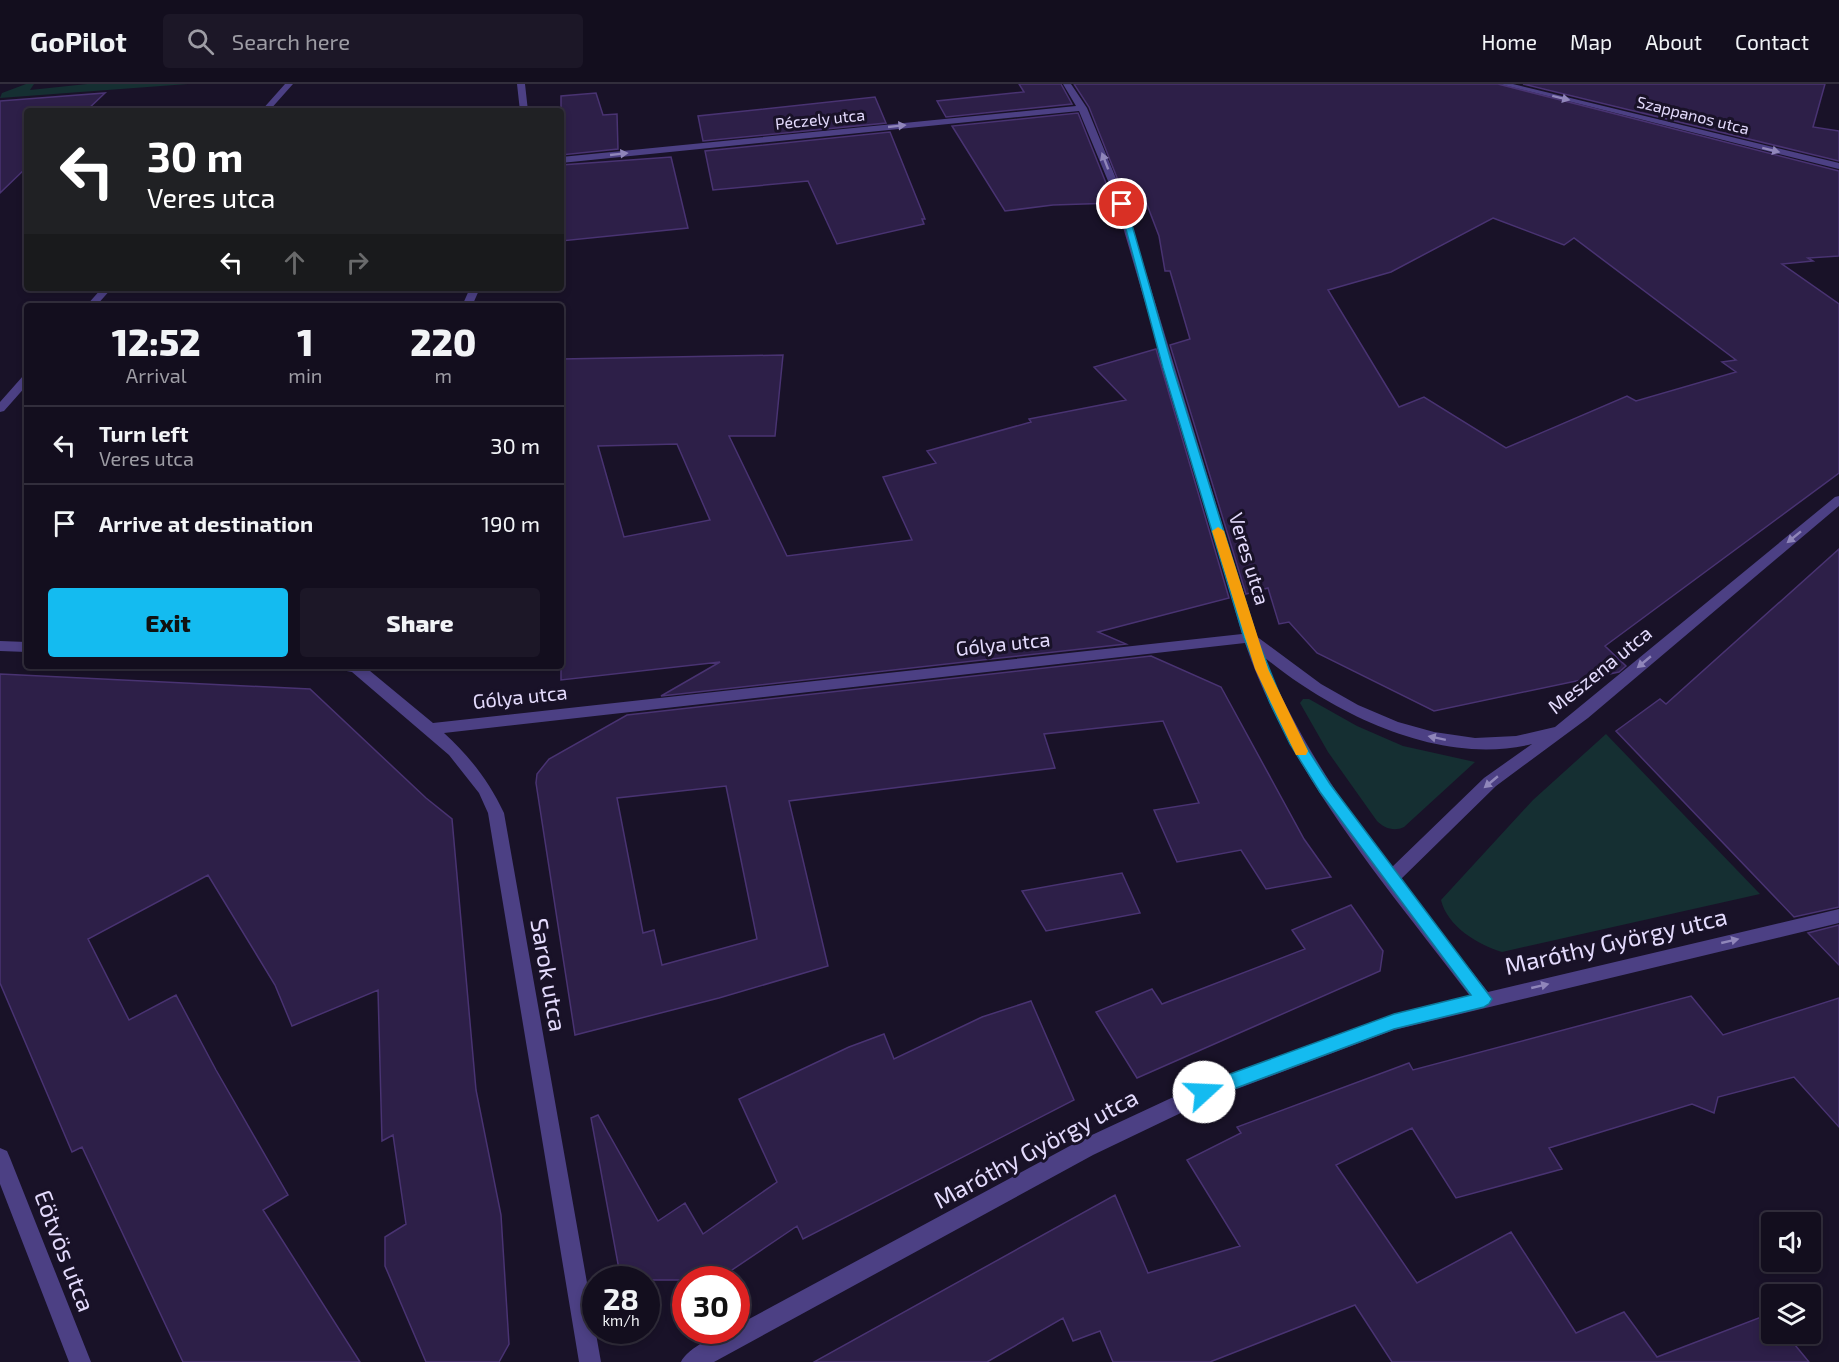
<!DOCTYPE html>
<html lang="en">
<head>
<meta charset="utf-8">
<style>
	:root { --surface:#130e1e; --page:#1c1727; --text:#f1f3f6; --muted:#9d9ca4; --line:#322e3c; --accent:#14bbf0 }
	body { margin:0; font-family:"Exo 2",sans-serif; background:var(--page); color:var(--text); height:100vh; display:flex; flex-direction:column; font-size:22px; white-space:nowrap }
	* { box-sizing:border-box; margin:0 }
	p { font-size:20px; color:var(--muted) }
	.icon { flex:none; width:33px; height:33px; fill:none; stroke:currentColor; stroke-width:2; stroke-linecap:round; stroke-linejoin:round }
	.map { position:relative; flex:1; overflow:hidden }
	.sheet { position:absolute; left:24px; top:219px; width:540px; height:366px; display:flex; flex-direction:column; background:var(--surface); border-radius:6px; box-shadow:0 3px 9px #0003,0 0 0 2px var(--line) }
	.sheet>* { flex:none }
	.hud { position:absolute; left:24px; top:24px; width:540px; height:183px; border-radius:6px; box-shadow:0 3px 9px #0003,0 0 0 2px var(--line); background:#202124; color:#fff; overflow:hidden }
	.fabs { position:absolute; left:1761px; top:1128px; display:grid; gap:12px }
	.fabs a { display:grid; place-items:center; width:60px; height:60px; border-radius:6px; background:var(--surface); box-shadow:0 3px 9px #0003,0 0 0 2px var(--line); font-size:30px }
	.speed { position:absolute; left:582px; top:1182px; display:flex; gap:12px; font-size:30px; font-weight:700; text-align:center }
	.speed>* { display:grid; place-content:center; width:78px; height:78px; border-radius:50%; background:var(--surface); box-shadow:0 3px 9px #0003,0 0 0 2px var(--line); line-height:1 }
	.speed small { font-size:15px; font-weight:400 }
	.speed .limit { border:9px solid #d22; background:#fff; color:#111 }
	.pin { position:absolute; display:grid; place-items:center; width:51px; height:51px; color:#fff; margin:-26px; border:3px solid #fff; border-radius:50%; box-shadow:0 2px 6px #0007 }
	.me { position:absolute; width:66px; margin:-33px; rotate:70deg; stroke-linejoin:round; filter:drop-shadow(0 0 4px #0008) }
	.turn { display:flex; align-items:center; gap:21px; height:126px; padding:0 24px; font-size:27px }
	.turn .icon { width:78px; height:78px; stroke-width:2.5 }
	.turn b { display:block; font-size:42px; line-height:51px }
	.lanes { display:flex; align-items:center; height:57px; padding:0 24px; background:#0003; justify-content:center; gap:30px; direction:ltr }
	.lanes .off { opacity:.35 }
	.eta { display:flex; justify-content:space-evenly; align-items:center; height:102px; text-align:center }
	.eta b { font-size:36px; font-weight:800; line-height:42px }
	.primary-button { display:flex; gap:12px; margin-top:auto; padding:12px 24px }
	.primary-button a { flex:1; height:69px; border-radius:6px; background:var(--accent); color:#111; font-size:24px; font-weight:800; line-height:69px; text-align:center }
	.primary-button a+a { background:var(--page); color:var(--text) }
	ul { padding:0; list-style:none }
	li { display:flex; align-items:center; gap:18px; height:78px; padding:0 24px; border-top:2px solid var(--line) }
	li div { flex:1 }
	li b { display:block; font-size:22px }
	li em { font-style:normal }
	header { display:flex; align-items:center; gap:36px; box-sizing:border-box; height:84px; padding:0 30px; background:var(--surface); border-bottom:2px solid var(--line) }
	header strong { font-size:28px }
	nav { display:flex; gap:33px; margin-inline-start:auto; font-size:21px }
	.search { width:420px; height:54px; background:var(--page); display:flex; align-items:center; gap:15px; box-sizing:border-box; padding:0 21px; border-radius:6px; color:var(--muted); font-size:22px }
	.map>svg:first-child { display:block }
	.green { fill:#152f32 }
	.building { fill:#2d1f48; stroke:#493372; stroke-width:1.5; fill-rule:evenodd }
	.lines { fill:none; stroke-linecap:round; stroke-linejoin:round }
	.minor { fill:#4c4084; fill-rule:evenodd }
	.oneway { fill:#9086ba }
	.route { fill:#14bbf0; stroke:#0d7a9c; stroke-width:1.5 }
	.slow { fill:#f59e0b }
	.labels { text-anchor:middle; stroke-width:6; stroke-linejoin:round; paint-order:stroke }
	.far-street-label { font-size:16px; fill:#e4dbfd; stroke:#191228 }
	.street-label { font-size:20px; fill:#e4dbfd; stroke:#191228 }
	.near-street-label { font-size:24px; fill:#e4dbfd; stroke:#191228 }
</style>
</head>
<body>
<header>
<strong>GoPilot</strong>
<div class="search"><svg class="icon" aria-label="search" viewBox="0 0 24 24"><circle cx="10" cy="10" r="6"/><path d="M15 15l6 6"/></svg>Search here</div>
<nav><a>Home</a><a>Map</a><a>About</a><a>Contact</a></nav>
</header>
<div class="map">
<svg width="1839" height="1278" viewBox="0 0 1839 1278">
	<rect width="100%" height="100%" fill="#191228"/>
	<path class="green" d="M26,0H34L30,6L87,0H188L0,14L2,9Z
		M1303,615H1309L1357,642L1403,662L1475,678L1404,743C1394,748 1384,744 1377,737L1328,668L1300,619Z
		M1606,650L1760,810L1502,868C1478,861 1447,842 1441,816L1533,716Z"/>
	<path class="building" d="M1019,0H1061L1072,20L946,33L937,17L1024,8Z
		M1074,0H1498L1839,87V172L1808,174L1813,177L1782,180L1839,220V389L1605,562L1626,582L1619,588L1434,627L1317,569L1289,538L1279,540L1268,504L1246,510L1170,261L1190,255L1170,187H1165L1159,152L1146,118L1127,119L1089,23ZM1493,134L1564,161L1574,154L1736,276L1722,278L1736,288L1636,317L1627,312L1506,364L1424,313L1399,323L1328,206L1391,188Z
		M1523,0H1825L1813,43L1839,47V77Z
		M105,9L86,27H27V83L0,109V17Z
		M596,9L603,31L617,30L618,65L561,71V12Z
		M875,13L886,39L703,57L698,32Z
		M1078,29L1114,119L1053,121L1005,127L952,42Z
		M890,48L925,135H922L924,140L837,160L808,97L713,106L705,67Z
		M671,73L688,144L561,157V81Z
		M1156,265L1229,514L1098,548L1126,560L661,612L720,578L561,596V275L783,271L775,352H729L787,472L912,456L883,393L936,379L927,367L1031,338L1029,335L1126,316L1094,283ZM677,360L710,436L624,453L598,362Z
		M1839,465V823L1794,833L1616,647L1660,615L1666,620Z
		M1151,572L1221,603L1304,755L1331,793L1266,805L1241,766L1177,778L1154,726L1199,719L1163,637L1044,650L1055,684L789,717L828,882L719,914L575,951L536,699L537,690L549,675L627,631ZM726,702L757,855L662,881L654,846L643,849L617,714Z
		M0,590L310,605L426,714L452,735L476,1006L501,1131L509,1260L499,1278H426L385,1182V1153L406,1140L393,1051L382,1057L378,906L292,942L275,901L208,791L88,855L129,936L176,911L216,986L288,1111L263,1126L360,1278H183L82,1063L72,1068L0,899Z
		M1122,789L1140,829L1046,847L1022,807Z
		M1351,821L1383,867L1380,887L1137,994L1096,928L1152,905L1162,920L1305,865L1292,846Z
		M1839,841V881L1808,849Z
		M1691,912L1723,951L1839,914V1043L1794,993L1718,1013L1714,1029L1692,1020L1549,1064L1562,1085L1456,1114L1412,1044L1336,1081L1417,1199L1511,1148L1576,1249L1624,1228L1657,1273L1769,1230L1772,1232V1250H1786L1809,1278H1392L1355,1221L1210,1278H1113L1100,1247L1073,1257L1063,1234L987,1278H814L1115,1111L1148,1189L1240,1162L1187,1076L1241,1049L1237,1043L1409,979L1413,986Z
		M1031,917L1074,1016L803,1155L797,1142L726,1190L729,1196H621L591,1034L598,1031L658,1137L685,1119L703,1150L777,1098L739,1015L849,963L884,950L894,975L982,933Z"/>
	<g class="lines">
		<path class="minor" d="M285,0H293L269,27H261Z
			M517,0H525L528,27H520Z
			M1063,0H1071L1087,24L1122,109L1256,552L1321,600L1358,621L1398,638L1434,648L1475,654L1516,652L1555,643L1835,413L1839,412V422L1588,634L1496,702L1400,796L1488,908L1839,825V839L1394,946L1210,1015L1093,1071L714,1278H681C686,1265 722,1246 736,1246V1242L1079,1057L1197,1002L1394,930L1470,912C1386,801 1291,693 1245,559L444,649C470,673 489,697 504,729L601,1278H579L488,729L479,709L449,671L352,588L336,585L334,582H364L433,639L1242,550L1113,109L1079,27L561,79V73L1076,22ZM1264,573C1333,630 1441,683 1532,660L1484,694L1391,784C1341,718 1295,650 1264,573Z
			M1500,0H1513L1839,79V85Z
			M102,204H112L96,222H86Z
			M470,204H480L472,222H462Z
			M27,291V301L4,327L0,328V318L23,292Z
			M0,557L27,558V568L0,567Z
			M0,1064L7,1067L10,1074L91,1278H69L0,1100Z"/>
	</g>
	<defs><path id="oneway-solid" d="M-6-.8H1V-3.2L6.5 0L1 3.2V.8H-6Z" transform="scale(1.5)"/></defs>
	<g class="oneway">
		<use href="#oneway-solid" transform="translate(1561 14) rotate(14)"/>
		<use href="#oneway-solid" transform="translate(897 42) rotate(-6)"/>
		<use href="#oneway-solid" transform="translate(1771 66) rotate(14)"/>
		<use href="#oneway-solid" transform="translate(619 70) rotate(-6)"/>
		<use href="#oneway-solid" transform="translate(1105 77) rotate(-111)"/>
		<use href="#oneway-solid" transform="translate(1794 453) rotate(141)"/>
		<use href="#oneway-solid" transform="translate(1644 578) rotate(140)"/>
		<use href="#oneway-solid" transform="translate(1437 654) rotate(-168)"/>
		<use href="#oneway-solid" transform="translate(1491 698) rotate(140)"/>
		<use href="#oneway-solid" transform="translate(1730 857) rotate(-13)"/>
		<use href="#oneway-solid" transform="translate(1540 902) rotate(-13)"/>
	</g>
	<path class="route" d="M1119,119L1126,120L1173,284L1257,554L1283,619L1303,658L1330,700L1492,915L1489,920L1484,923L1394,945L1204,1016L1197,1014L1195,1008L1197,1002L1394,930L1471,911L1320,708L1290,660L1270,619L1244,554L1163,284Z"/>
	<path class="slow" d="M1218,443L1224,447L1268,585L1308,667L1306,671H1296L1255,585L1212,447Z"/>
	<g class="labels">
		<g class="far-street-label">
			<text transform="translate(1693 31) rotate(14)" y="6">Szappanos utca</text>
			<text transform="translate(820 35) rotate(-6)" y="6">Péczely utca</text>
		</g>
		<g class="street-label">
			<text transform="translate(1249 475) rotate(73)" y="7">Veres utca</text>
			<text transform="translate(1003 560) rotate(-6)" y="7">Gólya utca</text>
			<text transform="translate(1600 586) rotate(-39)" y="7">Meszena utca</text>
			<text transform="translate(520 613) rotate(-6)" y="7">Gólya utca</text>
		</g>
		<g class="near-street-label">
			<text transform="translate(1616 858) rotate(-13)" y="8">Maróthy György utca</text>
			<text transform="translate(548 891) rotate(80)" y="8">Sarok utca</text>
			<text transform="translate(1036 1065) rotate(-28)" y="8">Maróthy György utca</text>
			<text transform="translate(64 1167) rotate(69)" y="8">Eötvös utca</text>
		</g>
	</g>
</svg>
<div class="fabs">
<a><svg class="icon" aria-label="sound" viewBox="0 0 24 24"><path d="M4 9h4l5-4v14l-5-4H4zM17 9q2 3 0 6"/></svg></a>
<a><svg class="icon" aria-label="layers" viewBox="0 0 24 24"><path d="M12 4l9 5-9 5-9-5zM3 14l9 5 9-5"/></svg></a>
</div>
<div class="speed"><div>28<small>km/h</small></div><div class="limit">30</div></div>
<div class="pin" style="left:1122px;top:120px;background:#d93025"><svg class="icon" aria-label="arrive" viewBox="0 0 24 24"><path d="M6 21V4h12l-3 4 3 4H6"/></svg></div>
<svg class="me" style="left:1204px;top:1008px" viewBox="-20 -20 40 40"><circle r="19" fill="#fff"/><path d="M0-13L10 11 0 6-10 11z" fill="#14bbf0"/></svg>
<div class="hud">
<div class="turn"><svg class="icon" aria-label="left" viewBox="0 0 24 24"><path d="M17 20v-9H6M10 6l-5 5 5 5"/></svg><div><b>30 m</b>Veres utca</div></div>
<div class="lanes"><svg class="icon" aria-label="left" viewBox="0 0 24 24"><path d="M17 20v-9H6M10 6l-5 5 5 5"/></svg><svg class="icon off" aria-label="ahead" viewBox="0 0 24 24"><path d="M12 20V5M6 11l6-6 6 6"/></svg><svg class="icon off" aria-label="right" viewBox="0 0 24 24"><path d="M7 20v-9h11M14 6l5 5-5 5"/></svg></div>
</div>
<section class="sheet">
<div class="eta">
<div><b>12:52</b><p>Arrival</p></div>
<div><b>1</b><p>min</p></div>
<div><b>220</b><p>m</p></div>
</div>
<ul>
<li><svg class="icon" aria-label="left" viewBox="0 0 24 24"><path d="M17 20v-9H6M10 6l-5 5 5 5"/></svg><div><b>Turn left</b><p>Veres utca</p></div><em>30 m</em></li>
<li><svg class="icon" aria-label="arrive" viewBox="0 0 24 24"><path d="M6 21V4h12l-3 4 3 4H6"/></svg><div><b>Arrive at destination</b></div><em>190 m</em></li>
</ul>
<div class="primary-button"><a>Exit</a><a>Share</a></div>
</section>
</div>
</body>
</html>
